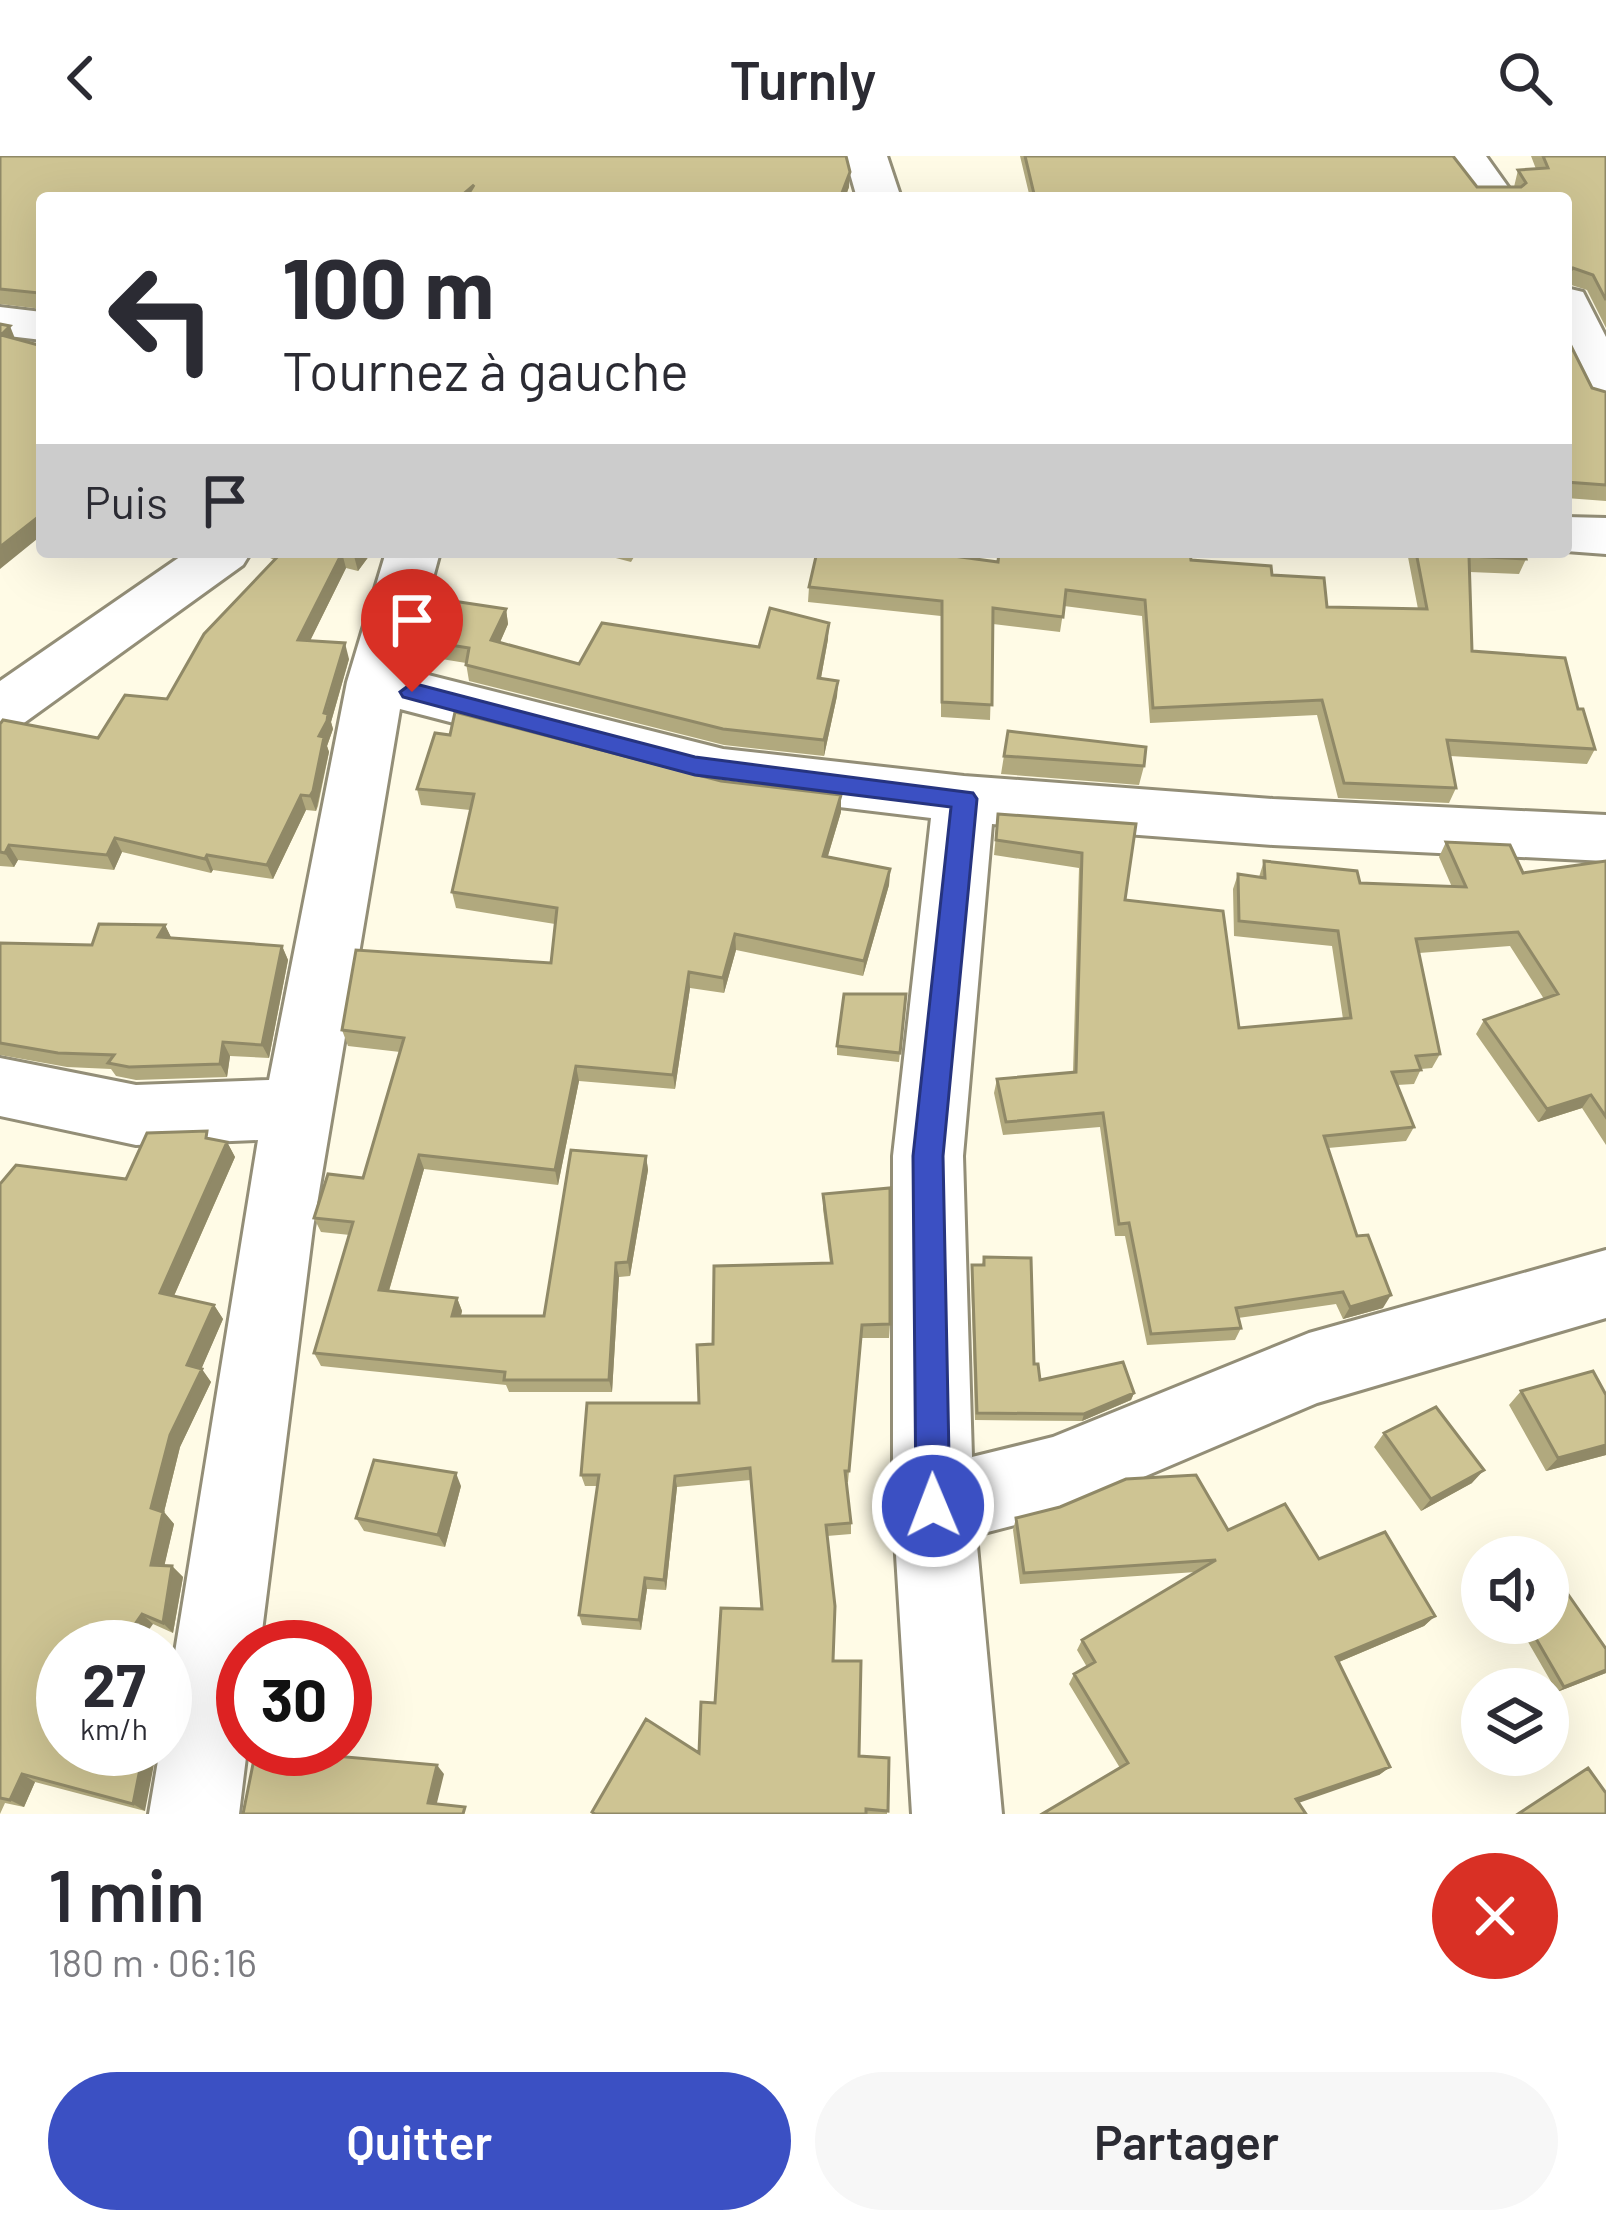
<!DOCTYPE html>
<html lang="fr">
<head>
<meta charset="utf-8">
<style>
	:root { --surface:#fff; --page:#f7f7f7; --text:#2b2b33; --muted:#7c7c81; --accent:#3b50c3 }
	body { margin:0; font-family:Barlow,sans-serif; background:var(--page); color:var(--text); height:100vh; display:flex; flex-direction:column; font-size:45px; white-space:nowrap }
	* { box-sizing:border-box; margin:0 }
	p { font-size:39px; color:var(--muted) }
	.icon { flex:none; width:66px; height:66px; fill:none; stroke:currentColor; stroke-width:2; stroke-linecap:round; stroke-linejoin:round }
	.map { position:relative; height:1658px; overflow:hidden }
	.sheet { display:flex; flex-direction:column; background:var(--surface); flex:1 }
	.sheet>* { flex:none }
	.guide { position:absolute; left:36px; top:36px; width:1536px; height:366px; border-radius:12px; box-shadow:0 12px 48px #0002; background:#fff; color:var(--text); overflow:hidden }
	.buttons { position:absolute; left:1461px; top:1380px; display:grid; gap:24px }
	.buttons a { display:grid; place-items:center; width:108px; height:108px; border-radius:50%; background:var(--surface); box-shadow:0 12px 48px #0002; font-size:60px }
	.speed { position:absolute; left:36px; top:1464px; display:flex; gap:24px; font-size:60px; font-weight:700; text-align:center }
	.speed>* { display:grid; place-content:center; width:156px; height:156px; border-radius:50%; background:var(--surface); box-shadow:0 12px 48px #0002; line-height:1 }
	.speed small { font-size:30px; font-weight:400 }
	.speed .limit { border:18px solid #d22; background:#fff; color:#111 }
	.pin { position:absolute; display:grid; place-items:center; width:102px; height:102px; color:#fff; margin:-123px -51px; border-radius:50% 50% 50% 0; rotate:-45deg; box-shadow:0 0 12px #0007 }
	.pin .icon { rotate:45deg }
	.me { position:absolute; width:132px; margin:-66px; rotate:359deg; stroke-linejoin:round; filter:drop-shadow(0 0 9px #0008) }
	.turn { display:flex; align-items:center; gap:42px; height:252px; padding:0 48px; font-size:54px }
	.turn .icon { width:156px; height:156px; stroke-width:2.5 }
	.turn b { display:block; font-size:84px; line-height:102px }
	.then { display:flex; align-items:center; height:114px; padding:0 48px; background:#0003; gap:24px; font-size:45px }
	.round { display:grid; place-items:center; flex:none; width:126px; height:126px; border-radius:63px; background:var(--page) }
	.head { display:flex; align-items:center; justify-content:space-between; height:204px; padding:0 48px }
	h1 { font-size:72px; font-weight:600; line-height:90px }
	.cta { display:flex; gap:24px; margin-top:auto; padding:24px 48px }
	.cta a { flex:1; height:138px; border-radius:72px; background:var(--accent); color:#fff; font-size:48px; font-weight:600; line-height:138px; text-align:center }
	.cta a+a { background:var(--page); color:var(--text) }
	header { display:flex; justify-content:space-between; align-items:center; height:156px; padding:0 48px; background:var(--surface); font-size:54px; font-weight:600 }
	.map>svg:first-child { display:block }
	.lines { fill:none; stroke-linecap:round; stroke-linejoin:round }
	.minor-casing { stroke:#938e77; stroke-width:6 }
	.minor { fill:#fff; fill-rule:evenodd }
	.wall { fill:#b1a97e }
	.shaded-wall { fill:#908967 }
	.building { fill:#cec493; stroke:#908967; stroke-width:3 }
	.route { fill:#3b50c3; stroke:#26347f; stroke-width:3 }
</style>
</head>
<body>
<header><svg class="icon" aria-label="back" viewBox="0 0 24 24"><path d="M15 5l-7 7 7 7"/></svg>Turnly<svg class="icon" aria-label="search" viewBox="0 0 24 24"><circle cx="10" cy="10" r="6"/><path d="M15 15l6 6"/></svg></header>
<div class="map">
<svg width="1606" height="1658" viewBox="0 0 1606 1658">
	<rect width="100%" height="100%" fill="#fffbe6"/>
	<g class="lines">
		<defs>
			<path id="minor" d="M845,0H887L901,42H857Z
				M1443,0H1486L1516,42H1472Z
				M1566,132L1583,136L1606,181V249L1589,245L1566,199Z
				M0,151L42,156V184L0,179Z
				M1566,361L1606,362V398L1566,395Z
				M187,396H251L243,409L21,569L0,575V525Z
				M386,396H440L408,514L723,593L964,620L1273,643L1606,659V705L1273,689L992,668L963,1000L972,1301L1053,1281L1309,1177L1606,1094V1162L1317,1247L1054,1359L976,1379L1002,1658H912L893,1350V1000L931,662L723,637L400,553L313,1072L260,1491H243V1593H247L239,1658H149L160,1593H165V1558L258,984L136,989L0,960V902L136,929L269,924L347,526Z"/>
		</defs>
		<use href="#minor" class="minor-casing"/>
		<use href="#minor" class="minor"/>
	</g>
	<path class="wall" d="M0,0L849,31L845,42H42V153L0,148Z
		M1020,0H1453L1477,31H1514L1518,14L1536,13L1531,0H1606V172L1587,134L1568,128V184L1592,232L1606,236V345L1566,342V42H1030Z
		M259,396H372L358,415L346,412L310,485L349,503L331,566L333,573L327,590L329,596L318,650L316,655L306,654L273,723L213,714L211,717L122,696L114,714L18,704L14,711L0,710V568L98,582L167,543L274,404Z
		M593,396H637L631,406Z
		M997,396H1190L1191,404L1272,419L1327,451L1418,453L1407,396H1524L1526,403L1519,418L1470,416L1472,495L1578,553L1595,593L1587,608L1450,600L1456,632L1449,647L1338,642L1317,559L1150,567L1142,460L1064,450L1060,476L993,468L990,564L941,561V460L808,446L809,431L997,406Z
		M506,453L508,468L500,486L579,508L828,483L821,522L838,525L837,540L824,600L724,589L469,525L466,507L417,499L413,483Z
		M1008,575L1144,610L1139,629L1001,618Z
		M417,633L841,656L828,700L890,713L889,729L863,820L736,794L724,837L690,832L675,933L579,925L558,1029L424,1013L389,1135L457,1142L462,1155L461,1160H544L646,1000L648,1014L630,1120L619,1121L612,1236H509L506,1229L321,1210L314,1197L350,1079L321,1076L314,1062L363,1022L400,896L348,890L342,874L551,807L555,768L456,752L452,736L470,654L421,649Z
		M998,658L1136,668L1125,744L1239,872L1343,863L1332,790L1234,780L1233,733L1238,718L1259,721L1264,705L1360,727L1452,731L1439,701L1446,686L1523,717L1606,705V989L1582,952L1538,966L1476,878L1484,864L1544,843L1510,790L1419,797L1440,898L1432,912L1421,913L1414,928L1397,929L1414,971L1406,985L1328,992L1357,1080L1383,1152L1343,1163L1336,1148L1238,1162L1241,1172L1235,1184L1147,1189L1125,1080H1115L1100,971L1003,979L994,937L997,923L1073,916L1079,712L994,699Z
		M165,769L171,782L282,790L288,804L269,902L230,900L227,921L136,924L116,920L111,913L67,911L0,899V787L92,789Z
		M906,838L899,906L837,899V890Z
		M211,983L227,986L235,1001L174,1140L214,1149L223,1163L201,1213L211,1226L180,1291L164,1356L174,1368L164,1410H172L183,1421L173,1477L153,1468L63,1491L145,1655L35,1626L24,1651L5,1647L0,1658V1028L126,1023Z
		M823,1038L890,1168L889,1182H861L848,1326H847L851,1367V1378L827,1380L833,1505L859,1600L889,1602L887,1658H593L592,1656L699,1597L715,1547L762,1453L751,1324L677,1331L666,1434L647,1433L641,1474L582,1469L579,1459L597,1330H585L581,1319L699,1247L713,1188L830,1107L823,1053Z
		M984,1101L1034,1208L1040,1224L1134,1237L1131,1244L1082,1265L975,1264L971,1117L972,1109H982Z
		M1521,1235L1606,1239V1299L1546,1315L1509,1249Z
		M1384,1277L1472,1327L1421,1355L1374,1291Z
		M461,1330L445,1391L364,1375L356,1362Z
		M1016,1362L1228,1374L1319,1403L1435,1460L1424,1470L1339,1506L1390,1611L1379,1619L1120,1612L1069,1528L1074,1518L1087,1511L1077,1494L1082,1484L1196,1416L1020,1428L1013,1374Z
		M1517,1467H1548L1606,1493V1517L1557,1536Z"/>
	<path class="shaded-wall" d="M850,16L849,31L845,42H840Z
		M10,170L16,185L1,179Z
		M42,358V379L0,413V391Z
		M356,396H372L358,415L354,400Z
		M342,397L346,412L303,499L298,484Z
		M506,453L508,468L494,500L491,484Z
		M829,467L828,483L818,538V522Z
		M345,487L349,503L331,566L333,573L327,590L329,596L316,655L310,640L319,580Z
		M838,525L837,540L824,600V584Z
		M301,639L306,654L273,723L267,709Z
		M841,639V656L823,716V700Z
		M115,682L122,696L114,714L107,699Z
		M9,689L18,704L14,711L5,697Z
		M207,699L213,714L211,717L205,703Z
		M890,713L889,729L863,820L864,805Z
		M165,769L172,783L158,781Z
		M735,778L736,794L724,837L723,822Z
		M282,790L288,804L269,902L262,889Z
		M689,816L690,832L675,933L673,919Z
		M223,886L230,900L227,921L220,908Z
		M576,910L579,925L558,1029L555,1014Z
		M1591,939L1582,952L1538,966L1547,953Z
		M227,986L235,1001L169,1151L160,1137Z
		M419,999L424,1013L385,1148L379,1134Z
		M646,1000L648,1014L630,1120L628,1106Z
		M616,1107L619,1121L612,1236L609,1224Z
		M1391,1139L1383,1152L1343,1163L1350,1151Z
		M457,1142L462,1155L457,1173L452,1160Z
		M214,1149L223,1163L197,1223L187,1209Z
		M202,1213L211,1226L180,1291L164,1356L174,1368L162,1420L151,1409V1352L170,1279Z
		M1134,1237L1131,1244L1082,1265L1084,1258Z
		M1606,1289V1299L1546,1315L1558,1302Z
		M1484,1314L1472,1327L1421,1355L1431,1343Z
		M456,1317L461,1330L445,1391L438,1379Z
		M675,1320L677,1331L666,1434L664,1424Z
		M172,1410L183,1421L173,1477L163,1467Z
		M645,1422L647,1433L641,1474L639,1464Z
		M142,1458L153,1468L137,1491H119Z
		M1435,1460L1424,1470L1327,1511L1336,1501Z
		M1606,1514V1517L1557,1536L1564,1531Z
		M144,1593H157L145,1655L133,1648Z
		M437,1609L444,1618L435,1655L428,1647Z
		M1390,1611L1379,1619L1287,1651L1296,1643Z
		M22,1618L35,1626L24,1651L10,1644Z"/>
	<path class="building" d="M0,0H846L850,16L840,42H466L474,29L459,42H163L151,39L147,42H42V134L39,137L0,133Z
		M1025,0H1453L1477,31H1521L1526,27L1518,14L1548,12L1543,0H1606V144L1593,119L1573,112L1568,117V184L1592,232L1606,236V329L1566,326V42H1035Z
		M0,168L10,170L1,179L42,190V358L0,391Z
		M282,396H356L354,400L342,397L298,484L345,487L324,557L328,558L327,565L319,580L324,581L313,635L310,640L301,639L267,709L207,699L205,703L115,682L107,699L9,689L5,697L0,696V568L3,564L98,582L125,539L167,543L204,478Z
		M817,396H924L998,406L999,396H1190L1191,404L1271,410L1272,419L1324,422L1327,451L1427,453L1416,396H1524L1526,403L1469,400L1472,495L1565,502L1578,553H1583L1595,593L1447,584L1456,632L1344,627L1322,544L1153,552L1145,444L1066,434L1063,461L993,452L992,549L942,546V445L809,431Z
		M433,442L506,453L491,484L579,508L602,467L759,491L770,452L829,467L818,522L838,525L824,584L723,573L466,509L469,492L413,483Z
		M455,556L721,625L841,639L823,700L890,713L864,805L735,778L723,822L689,816L673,919L576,910L555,1014L419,999L379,1134L457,1142L452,1160H544L571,994L646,1000L628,1106L616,1107L609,1224H504L505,1216L314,1197L353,1066L314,1062L328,1018L363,1022L404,882L342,874L356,794L551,807L557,752L452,736L474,638L417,633L435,577L450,579Z
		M1008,575L1146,591L1144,610L1004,600Z
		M998,658L1136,668L1125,744L1223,755L1239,872L1351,862L1338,775L1239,765L1238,718L1265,722L1264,705L1357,715L1360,727L1466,731L1446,686L1510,689L1523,717L1606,705V961L1591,939L1547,953L1484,864L1558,838L1518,776L1416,783L1440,898L1416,900L1421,914L1392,916L1414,971L1324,980L1357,1080L1368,1079L1391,1139L1350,1151L1343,1136L1236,1152L1241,1172L1151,1178L1129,1067L1119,1068L1103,957L1006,966L997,923L1076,916L1082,697L996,684Z
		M99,768L165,769L158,781L282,790L262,889L223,886L220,908L129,911L108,907L114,899L58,897L0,887V787L92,789Z
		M844,838H906L900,897L837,890Z
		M207,975L206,982L227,986L160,1137L214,1149L187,1209L202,1213L170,1279L151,1352L163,1356L151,1409L172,1410L163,1467L142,1458L119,1491H63V1593H144L133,1648L22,1618L10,1644L0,1642V1028L16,1009L126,1023L147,977Z
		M890,1032V1168L862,1169L849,1315H845L851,1367L826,1369L835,1450L833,1505H861L859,1600L889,1602L888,1655L866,1653V1658H595L592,1656L646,1563L699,1597L701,1546L715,1547L721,1452L762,1453L750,1312L675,1320L664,1424L645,1422L639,1464L579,1459L599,1319H581L587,1247H699L697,1189L713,1188L714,1110L832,1107L823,1038Z
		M984,1101L1031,1102L1034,1208H1038L1040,1224L1123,1206L1134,1237L1084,1258L977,1257L972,1109H984Z
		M1593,1215L1606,1239V1289L1558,1302L1521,1235Z
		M1436,1251L1484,1314L1431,1343L1384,1277Z
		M374,1304L456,1317L438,1379L356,1362Z
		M1196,1319L1228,1374L1285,1348L1319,1403L1385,1376L1435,1460L1336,1501L1390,1611L1296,1643L1306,1658H1042L1128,1607L1074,1518L1095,1506L1082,1484L1216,1404L1024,1417L1016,1362L1060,1351L1126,1323Z
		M1565,1434L1606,1493V1514L1564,1531L1527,1467H1548V1441Z
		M256,1593L437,1609L428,1647L465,1651L463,1658H243Z
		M1588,1612L1606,1637V1658H1518Z"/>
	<path class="route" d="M412,527L695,601L973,637L977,643L943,1000L950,1350L945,1361L933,1366L921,1361L916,1350L913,1000L951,651L695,619L403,541L400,536Z"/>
</svg>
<div class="buttons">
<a><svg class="icon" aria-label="sound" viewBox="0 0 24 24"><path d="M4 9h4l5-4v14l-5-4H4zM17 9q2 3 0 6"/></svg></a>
<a><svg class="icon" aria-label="layers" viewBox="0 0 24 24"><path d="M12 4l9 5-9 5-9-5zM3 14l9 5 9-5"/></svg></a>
</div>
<div class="speed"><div>27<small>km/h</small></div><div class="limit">30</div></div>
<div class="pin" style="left:412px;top:536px;background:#d93025"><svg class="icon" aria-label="arrive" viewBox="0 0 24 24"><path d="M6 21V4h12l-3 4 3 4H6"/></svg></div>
<svg class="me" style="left:933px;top:1350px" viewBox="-20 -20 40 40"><circle r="17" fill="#3b50c3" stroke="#fff" stroke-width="3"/><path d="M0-11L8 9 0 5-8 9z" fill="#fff"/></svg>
<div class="guide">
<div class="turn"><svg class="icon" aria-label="left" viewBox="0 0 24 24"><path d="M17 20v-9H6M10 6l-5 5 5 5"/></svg><div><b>100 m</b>Tournez à gauche</div></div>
<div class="then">Puis<svg class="icon" aria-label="arrive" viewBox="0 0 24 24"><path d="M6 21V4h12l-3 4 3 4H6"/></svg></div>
</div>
</div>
<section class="sheet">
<div class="head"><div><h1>1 min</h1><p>180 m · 06:16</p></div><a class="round" style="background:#d93025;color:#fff"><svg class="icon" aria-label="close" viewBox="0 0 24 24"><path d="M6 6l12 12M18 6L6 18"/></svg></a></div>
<div class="cta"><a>Quitter</a><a>Partager</a></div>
</section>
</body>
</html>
